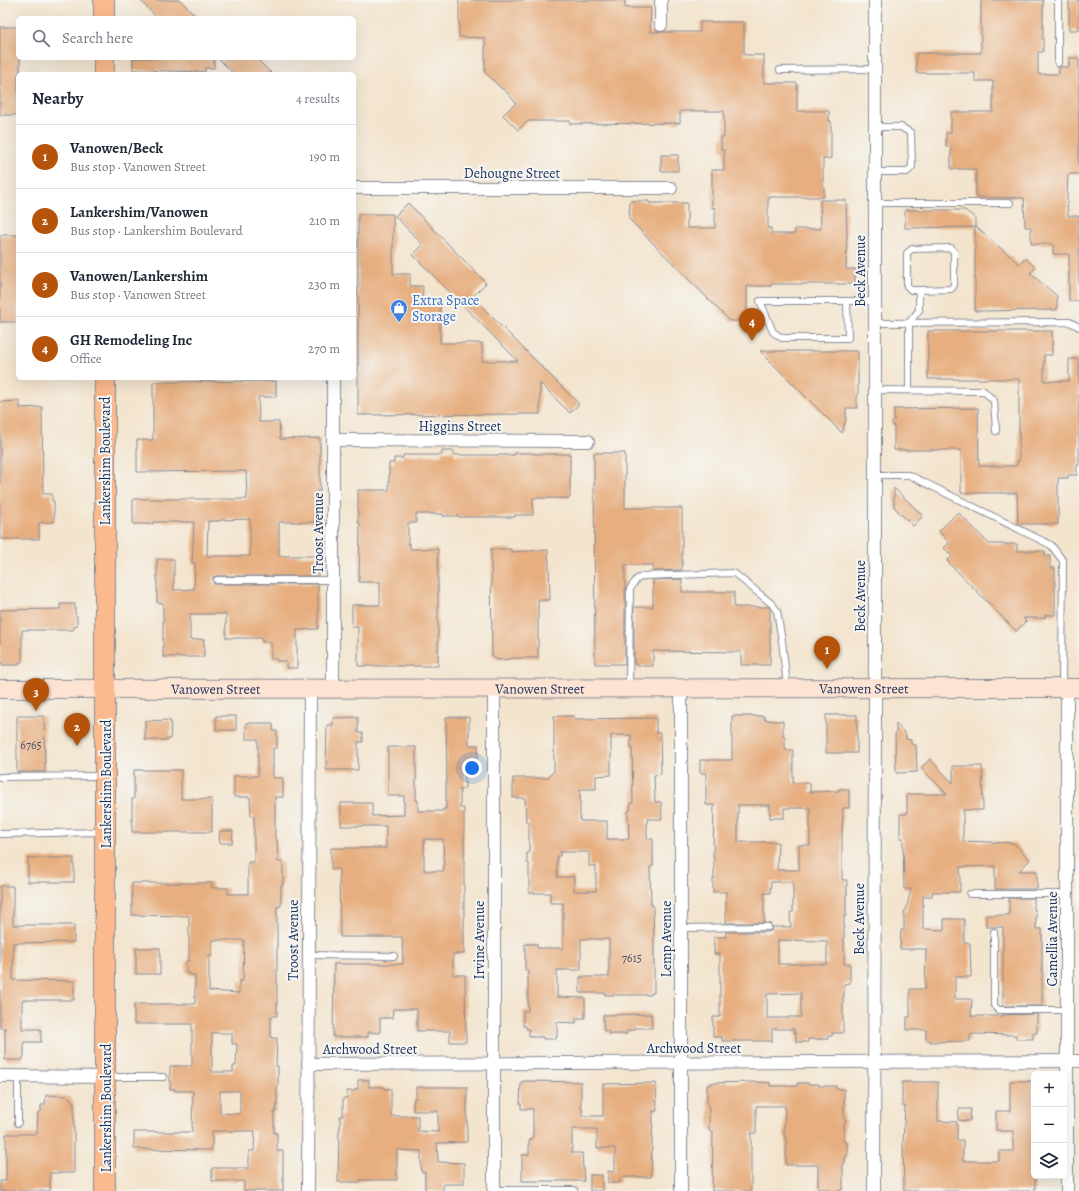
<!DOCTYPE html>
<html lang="en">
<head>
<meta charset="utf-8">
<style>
  :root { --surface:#fff; --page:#f2f2f3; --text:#1f2937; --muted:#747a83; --line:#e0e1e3; --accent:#b45309 }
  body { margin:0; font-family:Alegreya,serif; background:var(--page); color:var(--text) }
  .controls { position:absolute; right:12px; bottom:12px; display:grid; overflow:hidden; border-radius:6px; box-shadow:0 4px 16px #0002 }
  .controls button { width:36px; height:36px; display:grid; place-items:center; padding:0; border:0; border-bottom:1px solid var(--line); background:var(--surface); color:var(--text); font:20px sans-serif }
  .you { position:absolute; left:472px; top:768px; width:14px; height:14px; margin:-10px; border:3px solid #fff; border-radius:50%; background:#1a73e8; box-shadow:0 0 0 6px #1a73e833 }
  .badge { display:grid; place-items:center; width:26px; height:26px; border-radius:50%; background:var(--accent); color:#fff; font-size:13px; font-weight:700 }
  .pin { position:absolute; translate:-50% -33px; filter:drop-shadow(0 1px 2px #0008) }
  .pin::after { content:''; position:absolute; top:21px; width:14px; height:12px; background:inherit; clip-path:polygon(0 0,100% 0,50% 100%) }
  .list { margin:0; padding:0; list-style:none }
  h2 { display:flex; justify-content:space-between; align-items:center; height:52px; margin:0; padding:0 16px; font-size:17px }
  h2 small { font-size:13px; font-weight:400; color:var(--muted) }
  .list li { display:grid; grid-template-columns:26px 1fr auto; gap:12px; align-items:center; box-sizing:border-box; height:64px; padding:0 16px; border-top:1px solid var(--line) }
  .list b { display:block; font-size:15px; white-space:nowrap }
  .list p { margin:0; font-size:13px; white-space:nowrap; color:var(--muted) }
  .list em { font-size:13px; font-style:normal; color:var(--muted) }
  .icon { flex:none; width:22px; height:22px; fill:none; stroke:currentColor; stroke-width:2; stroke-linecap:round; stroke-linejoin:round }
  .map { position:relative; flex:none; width:1079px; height:1191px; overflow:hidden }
  .search { position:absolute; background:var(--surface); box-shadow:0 4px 16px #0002; left:16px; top:16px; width:340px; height:44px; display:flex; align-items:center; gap:10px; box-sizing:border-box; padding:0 14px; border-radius:6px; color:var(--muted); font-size:15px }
  .panel { position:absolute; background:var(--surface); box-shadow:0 4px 16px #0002; left:16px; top:72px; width:340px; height:308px; border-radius:6px }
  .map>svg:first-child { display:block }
</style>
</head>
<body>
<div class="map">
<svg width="1079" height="1191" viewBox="0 0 1079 1191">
  <rect width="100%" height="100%" fill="#f6f6f2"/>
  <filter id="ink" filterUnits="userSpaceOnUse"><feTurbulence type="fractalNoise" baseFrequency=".025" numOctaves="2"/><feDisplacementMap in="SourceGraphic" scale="8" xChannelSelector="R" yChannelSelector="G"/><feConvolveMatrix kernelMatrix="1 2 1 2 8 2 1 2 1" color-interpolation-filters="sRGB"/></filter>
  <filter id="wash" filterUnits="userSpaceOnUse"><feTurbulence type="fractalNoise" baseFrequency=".012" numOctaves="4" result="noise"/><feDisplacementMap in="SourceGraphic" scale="16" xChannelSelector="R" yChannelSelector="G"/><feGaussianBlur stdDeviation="0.9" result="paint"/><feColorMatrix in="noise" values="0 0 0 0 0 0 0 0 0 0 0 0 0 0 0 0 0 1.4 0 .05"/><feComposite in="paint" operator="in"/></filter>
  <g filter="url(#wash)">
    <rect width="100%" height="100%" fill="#f3e4ce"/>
    <g id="blocks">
      <!-- building -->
      <g fill="#e7af80" fill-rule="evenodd">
        <path d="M140,0h40l18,18h-41z"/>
        <path d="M459,0h166v8h26l-1,24h50v-10h44v33h20v28h33v28h32v10h2v37h-2v1h-6v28h1v10h-54v1h-2v30h3v6h24v-5h26l-1,-29h26l1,34 -1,35h9v15h-84v2h-24v33h-2v2h-15l-101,-102 1,-18h19v2h38v25h28v-20h-3v-38h12v-20h-3v-13h3v-26h-44v12l-110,1v-3h-42l-10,9 -15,-15 13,-12 -12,-14h-2l-17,-17v-34l-26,-1z"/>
        <path d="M981,0h62v52h-5v22h21v-7h10v-9h10v116h-11l-1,24 1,18h11v85h-10v-47h-16v-10h-22v-17h-6l-1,-29 -48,-1v-28h-25v-22h-5v-14h5v-21h42v-31h-18v-8h-59v-20h65z"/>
        <rect x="1069" y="0" width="10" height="30"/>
        <path d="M0,27h18v31h2v16h-2v41h-18z"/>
        <path d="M133,58h81v10h-9v4l-72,-2z"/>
        <path d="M218,58h38l16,16h-38z"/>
        <rect x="661" y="155" width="17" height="16"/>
        <path d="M408,203l78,80 -14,14 107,107 -9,9 -30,-30v31l-182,1v-201h35v60h17v12h13l-1,17h18v40h42v18h36l-105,-106 10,-10 -28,-29z"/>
        <path d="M905,210h60l10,8v9l-70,1z"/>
        <path d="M975,226l44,38 6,-6 11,10 -6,5 27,23v14l-82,1z"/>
        <rect x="0" y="235" width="18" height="87"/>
        <path d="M928,331h124v24h-8v26h25v-22h10v106h-2v10h-9v3h-10v46h-40l-1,-31h-56v-43h-67v-24l-3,-3 3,-2v-12l84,-1 1,58h38v-5h2v-82h-91z"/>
        <path d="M760,351h97l1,1v44h-1v12h-11v11l-4,14z"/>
        <path d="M276,381v16h-18l1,25h20l1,17 40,-1v53h-3v31h-38v34h39v20h-101l-4,1v3l1,4h104v45l-21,1v38h-11v-7h-9v-2h-6v-17h-9v-4h-36v-24h-36v26l14,-1v18h-41v-54h-6v-44h17v31l20,-1 1,-26h-3l2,-41h-41v2h-20v-25h114l-1,-28 -109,1v-32h16v-58zM250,519v37h-43l1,-35h12v-1z"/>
        <path d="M20,401v7l22,-1 1,87h9v7h2v21l-15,1v16h-39v-137z"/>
        <path d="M442,451h12v4h61v-2h18v1h37v44h-37v17h-18v2h-56v-1h-16v-2h-27v9h-8v21h2v5h28v117h-80v-39h-6v-22h28v-23h-21l1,-59h-2v-33h31v-27h5v-5h9v-3h39z"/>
        <path d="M594,453h31v55h57v62l-29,1v-6h-28v99h-30z"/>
        <path d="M894,488l29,28 -10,10 -19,-19z"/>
        <path d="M958,512l31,32h28v7h28v5h5v12h5v47h-10v3h-22l3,3 -10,10 -69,-70 5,-5 -8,-8 5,-5 -10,-12z"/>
        <path d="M491,549h20v3l37,-2 1,15 1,35h-12v58h-27v1l-14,1 -5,-5z"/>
        <path d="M682,579v13h52v15h35l1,2v56h-29v-13l-88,-1v15h-17v-2h-2v-57h19v-27z"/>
        <path d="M60,604h15v10l2,2v10h-2l-2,4h-51v32h-3v3h-17v-3h-2v-52l60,-1z"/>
        <rect x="826" y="715" width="31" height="38"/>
        <path d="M18,716h26l1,56h-28v-55z"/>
        <rect x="216" y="716" width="20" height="14"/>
        <path d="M554,716h20v3l82,-1v15h4l1,41 -7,1 1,27h6l1,17h-15v20h6v27l-3,1 1,38h2l1,39v49h-3v2h-46v-2h-25v-16h29v-38h-28v31h-24v27l28,1v20h-9v5l-19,-1v15h-1v2h-13v-2h-11v-1h-3v-7h-3v-3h-3v-15h5v-41h-3v-26h12v4h26v-45h-13v-10h-21v-30h-2v-10h2v-31h-3l-1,-24h-12v-20h34l7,-7zM611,735h20v11h1l1,57h-2l-1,7 -2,1 1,28h-22v-18h-27v-32h16v-13l15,-1zM560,852h29v14h7v25h-22v-14h-17v-21h3z"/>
        <path d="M732,716h32v3l9,2h10v16h2v13h8v33h17v9l29,-1v-2h10v19h-6l-1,27v45h5v15h-1v21h-2v48h6v19l-6,1v13h-1v36h-11v3h-4v3h-20v3h-12v-9h-2v-4h-22v12h-50v-4h-9v-20h7v-63h-6v-17h12v-5h42l4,-2v-3h19l-1,-13 1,-2h2v-30h-22l-1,11h-6v30h-38v-31h-13v-13h1v-21h-1l1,-53h-8v-32h-6v-13h32zM738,805h32v13h14v-10h26v37h-11v25h-22l1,-28h-40zM778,940l49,1v23h-49zM801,993v24h-13v1h-21v-24z"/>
        <path d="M358,717v16h5v9h-5v28h-32l1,-45h6v-7z"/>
        <path d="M446,717h23v28h9v13h-10v10h-3v19l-1,2h-4v19h4v146h-11v21h12l1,67h-16v-11h-33v-22h-24l-1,9h-12v15l-12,-1v5h-35l1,-73h69l-1,-27h-62l-1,-68h-8v-21h55v-22h-45v-23h31v13l32,-1v-19h-16v-49h28v53h2v11h25v-2h3v-27h1zM424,839h19l1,32h-20z"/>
        <path d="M170,720v2h1l-1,17h-2v1h-23v-19z"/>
        <path d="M246,723h27v8h4v17h-4v29l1,1h8l1,5v14h-8v42h2l1,23h5v23h-2v21l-4,1v109h-6v22h6l-1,28h2v20h-1v21h-1v5h-2v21h3v18h6v40h-39v-10h-32v-13h37v-17h5l1,-20h-43v19l-78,-1v-17h58l1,-41h-18v-2h-5v-23h22v-42h-58v-20h61v-29h-6v-2h-3v-12h3v-45l-57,-1v-32h80v5h16v6h20v-32h6v-46h-3l-1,-19h-16v-21h24v-37h-12zM212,940h32l-1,41h-4v12l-30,-2v-35h3zM212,1033h20v11h5l-1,22h-3v6h-21zM220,1091h20v23l-20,-1z"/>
        <path d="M896,723l10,12v4l5,1v4l5,1 1,27 -21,1 -1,-39h1z"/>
        <path d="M930,759l23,24v-17h29l1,44h-20v31l51,2 16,17 -11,11h18v18h-42v-23l-35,1v25h-28v4h-9v33l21,1v-11h20v24h6l1,34h-16v22h17l-1,17h31v-1l35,-1v19h-4v6h-17v-4l-46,-1v7l-40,1v-2h-4v-10h-19v-13h3v-28h15l1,-40h-26l1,-19h3v-19h2l5,-22h-7l-1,-51h-3v-24h7v-20h40l-26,-26z"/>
        <path d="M134,770h47v29h31v33h-80v-33h2z"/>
        <path d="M220,831h13l-1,12h-13z"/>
        <rect x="28" y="858" width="46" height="24"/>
        <path d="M1,886h12v39h61v17l-61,1v37l61,1v19h-52v29h19v13h-17v14l-2,4h-17v-32h-5v-141z"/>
        <path d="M1009,898h25v10l2,6v15h6v77h-39v-79h-17v-12h23z"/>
        <rect x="136" y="948" width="24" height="26"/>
        <path d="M651,1014l1,14h-18v2l-7,1v3h-18l-1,-3h-4l-1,-16z"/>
        <path d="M358,1080h11v7h15v2h7v27h27v15l20,1v-21h-25l1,-13h2v-11h51v55l-30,1 1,19 26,1v21h-21v7h-18v-19h-4v-21l-24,-1v30h-37v2h-22l1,-52h1v-14h3v-18h4v-7h8v-2h3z"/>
        <path d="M525,1081l56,1v25h1v9h21v-32l53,-1 1,28h-4l-2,66h-31v6h-12v-12l7,1v-24h-18v-19h-25v24h10l2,28h-62v-26h7v-14l4,-4v-28h-12v-5h-1l1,-22z"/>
        <path d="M1010,1081h24v95h1v15h-131l-1,-48 2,-37h-3v-24h36v39l19,1v18h6v21h36v-10h14v-20h-13v-1h-4v-19h14z"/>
        <path d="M755,1082l15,1v3h27v-3h12v1h10v2h17v3h8v31l2,1 -2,3v18h3v15h-2v6h-2v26h-2v2h-12v-2h-11v-24h-32v-28h-2l1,-31h-29v27h-5v58h-39l1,-60h-4v-25h-2v-21h3v-2z"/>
        <path d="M46,1095l21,1 3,2 4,5v70h-24v18h-50v-10h6v-47h31l1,-22h3v-7h4z"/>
        <path d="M959,1109h12l-1,12 -12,-1z"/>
        <rect x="590" y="1175" width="12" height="16"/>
      </g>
    </g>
  </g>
  <g filter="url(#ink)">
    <use href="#blocks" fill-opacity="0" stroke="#878a96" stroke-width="1"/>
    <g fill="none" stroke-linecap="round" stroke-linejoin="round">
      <defs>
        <g id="lane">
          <path d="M1058,63v-63"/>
          <path d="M780,70l95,-1"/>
          <path d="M875,172h32l5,-5 -1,-34 -10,-6h-26"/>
          <path d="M875,203h135"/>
          <path d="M847,301l1,37h-66l-9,-6 -13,-31h115"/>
          <path d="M875,323l195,-1 9,5"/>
          <path d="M875,390l109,1 10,10 2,30"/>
          <path d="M909,390v-67l10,-13v-20l32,-1 3,-4v-33l-3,-4 -39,1 -5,4v33l4,4h8"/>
          <path d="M875,475h34l142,70 12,16 -1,125"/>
          <path d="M217,580h116"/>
          <path d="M629,686l1,-97 7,-10 7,-3 90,-3 38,31 5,7 5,30 5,45"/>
          <path d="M0,777l102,-1"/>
          <path d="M0,834l102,-2"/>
          <path d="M970,894h97"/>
          <path d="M681,928l87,-1"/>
          <path d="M994,932v73l4,5h68"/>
          <path d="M308,955l86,1"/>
          <path d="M18,1077v46"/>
          <path d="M107,1077h56"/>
          <path d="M494,1190h80v1"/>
        </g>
        <g id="street">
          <path d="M661,25v-25"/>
          <path d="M354,188h317"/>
          <path d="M333,440l255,1"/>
          <path d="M333,688v-310"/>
          <path d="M494,688v503"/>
          <path d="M681,688v503"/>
          <path d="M1067,688c0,167 0,335 0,503"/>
          <path d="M308,1064l771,-3"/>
          <path d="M0,1076l106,1"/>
          <path d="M308,1191l2,-503"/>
          <path d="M874,1191l1,-476v-715"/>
        </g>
        <g id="secondary">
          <path id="s1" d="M0,689l1079,-1"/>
        </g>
        <g id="primary">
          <path d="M104,0v18"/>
          <path d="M104,74v-16"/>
          <path d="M105,378v813"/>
        </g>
      </defs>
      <!-- lane casing -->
      <use href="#lane" stroke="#878a96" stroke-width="8"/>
      <!-- street casing -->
      <use href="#street" stroke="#878a96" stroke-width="14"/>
      <!-- secondary casing -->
      <use href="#secondary" stroke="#878a96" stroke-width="20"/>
      <!-- primary casing -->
      <use href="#primary" stroke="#878a96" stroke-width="22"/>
      <!-- lane -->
      <use href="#lane" stroke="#fff" stroke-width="6"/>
      <!-- street -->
      <use href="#street" stroke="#fff" stroke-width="12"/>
      <!-- secondary -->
      <use href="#secondary" stroke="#fde3d1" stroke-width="18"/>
      <!-- primary -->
      <use href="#primary" stroke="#fbba8d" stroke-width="20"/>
    </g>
  </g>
  <!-- icons -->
  <defs>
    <symbol id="shop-pin" viewBox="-11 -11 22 30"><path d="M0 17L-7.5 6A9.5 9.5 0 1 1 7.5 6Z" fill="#3f7fe0" stroke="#f6f6f2"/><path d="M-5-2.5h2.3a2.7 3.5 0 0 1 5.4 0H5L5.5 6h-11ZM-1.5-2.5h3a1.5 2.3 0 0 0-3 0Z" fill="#fff"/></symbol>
  </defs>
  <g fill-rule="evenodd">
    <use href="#shop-pin" x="389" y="298" width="20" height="27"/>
  </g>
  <g text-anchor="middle" stroke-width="4" stroke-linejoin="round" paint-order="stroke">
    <!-- number labels -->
    <g font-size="12" fill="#4e4f66">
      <text x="31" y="749">6765</text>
      <text x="632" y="962">7615</text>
    </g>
    <!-- street labels -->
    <g font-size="14" fill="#1b2f5e" stroke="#f6f6f2">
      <text x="512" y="178">Dehougne Street</text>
      <text transform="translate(860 271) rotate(-90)" y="5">Beck Avenue</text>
      <text x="460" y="431">Higgins Street</text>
      <text transform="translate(105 461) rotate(-90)" y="5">Lankershim Boulevard</text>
      <text transform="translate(318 533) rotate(-90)" y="5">Troost Avenue</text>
      <text transform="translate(860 596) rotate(-90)" y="5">Beck Avenue</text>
      <text dy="5" stroke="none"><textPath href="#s1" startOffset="216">Vanowen Street</textPath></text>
      <text dy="5" stroke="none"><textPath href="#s1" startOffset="540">Vanowen Street</textPath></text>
      <text dy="5" stroke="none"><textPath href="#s1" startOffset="864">Vanowen Street</textPath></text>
      <text transform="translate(106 784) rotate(-90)" y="5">Lankershim Boulevard</text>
      <text transform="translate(859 919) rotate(-90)" y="5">Beck Avenue</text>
      <text transform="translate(666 939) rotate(-90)" y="5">Lemp Avenue</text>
      <text transform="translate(1052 939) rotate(-90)" y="5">Camellia Avenue</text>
      <text transform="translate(293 940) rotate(-90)" y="5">Troost Avenue</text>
      <text transform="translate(479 940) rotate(-90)" y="5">Irvine Avenue</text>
      <text x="694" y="1053">Archwood Street</text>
      <text x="370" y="1054">Archwood Street</text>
      <text transform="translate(106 1108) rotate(-90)" y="5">Lankershim Boulevard</text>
    </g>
    <!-- shop labels -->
    <g font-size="14" fill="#366cbe" stroke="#f6f6f2" text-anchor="start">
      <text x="412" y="305">Extra Space<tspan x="412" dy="16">Storage</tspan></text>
    </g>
  </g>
</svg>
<div class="controls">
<button>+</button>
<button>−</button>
<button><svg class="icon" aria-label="layers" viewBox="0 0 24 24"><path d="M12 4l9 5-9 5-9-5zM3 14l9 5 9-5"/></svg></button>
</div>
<div class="you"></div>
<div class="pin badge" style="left:827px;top:669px">1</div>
<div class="pin badge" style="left:77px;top:746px">2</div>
<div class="pin badge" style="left:36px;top:711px">3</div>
<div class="pin badge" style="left:752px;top:341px">4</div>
<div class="search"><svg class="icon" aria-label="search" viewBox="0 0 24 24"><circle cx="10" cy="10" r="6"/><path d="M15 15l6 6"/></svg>Search here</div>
<section class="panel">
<h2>Nearby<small>4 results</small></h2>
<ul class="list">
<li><span class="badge">1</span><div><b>Vanowen/Beck</b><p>Bus stop · Vanowen Street</p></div><em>190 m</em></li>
<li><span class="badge">2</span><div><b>Lankershim/Vanowen</b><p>Bus stop · Lankershim Boulevard</p></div><em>210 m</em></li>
<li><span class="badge">3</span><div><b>Vanowen/Lankershim</b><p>Bus stop · Vanowen Street</p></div><em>230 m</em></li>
<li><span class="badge">4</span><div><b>GH Remodeling Inc</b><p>Office</p></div><em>270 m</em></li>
</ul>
</section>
</div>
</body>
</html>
